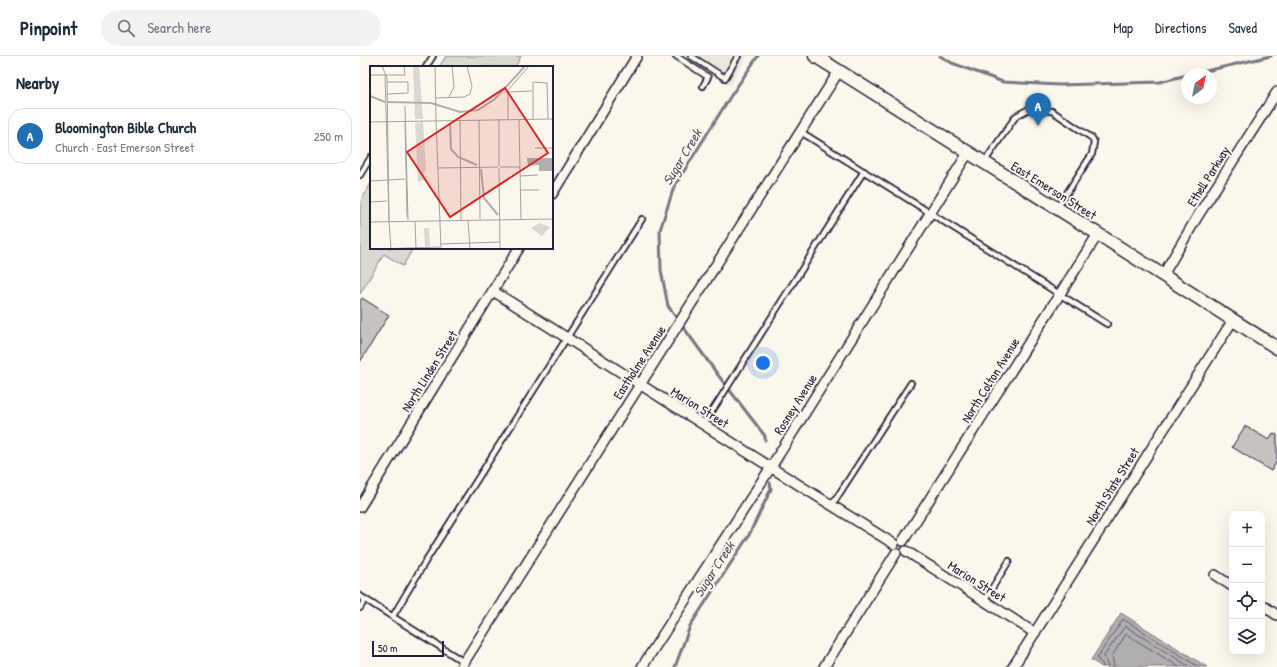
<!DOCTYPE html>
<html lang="en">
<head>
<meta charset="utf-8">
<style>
  :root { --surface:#fff; --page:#f2f2f3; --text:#1f2937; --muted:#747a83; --line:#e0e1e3; --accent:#1f6fb2 }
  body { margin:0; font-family:"Patrick Hand",sans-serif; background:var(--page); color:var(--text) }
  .controls { position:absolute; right:12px; bottom:12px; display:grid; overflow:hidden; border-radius:8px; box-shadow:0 4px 16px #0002 }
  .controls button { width:36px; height:36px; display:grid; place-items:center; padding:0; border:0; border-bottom:1px solid var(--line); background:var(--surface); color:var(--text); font:20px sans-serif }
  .compass { position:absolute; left:821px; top:12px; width:36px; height:36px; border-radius:50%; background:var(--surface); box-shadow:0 4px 16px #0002; rotate:33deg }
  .scale { position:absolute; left:12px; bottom:10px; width:72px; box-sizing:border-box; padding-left:4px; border:2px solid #22223b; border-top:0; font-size:11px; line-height:14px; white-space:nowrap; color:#22223b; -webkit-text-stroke:3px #fbf7ec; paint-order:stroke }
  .you { position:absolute; left:403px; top:307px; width:14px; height:14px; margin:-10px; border:3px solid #fff; border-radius:50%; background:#1a73e8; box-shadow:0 0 0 6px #1a73e833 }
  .badge { display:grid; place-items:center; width:26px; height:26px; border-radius:50%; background:var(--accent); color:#fff; font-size:13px; font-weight:700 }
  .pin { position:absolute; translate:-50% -33px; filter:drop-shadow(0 1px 2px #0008) }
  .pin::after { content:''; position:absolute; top:21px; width:14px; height:12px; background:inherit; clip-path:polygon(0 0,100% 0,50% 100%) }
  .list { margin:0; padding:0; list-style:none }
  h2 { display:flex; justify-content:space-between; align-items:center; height:52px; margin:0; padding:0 16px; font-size:17px }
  h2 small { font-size:13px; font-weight:400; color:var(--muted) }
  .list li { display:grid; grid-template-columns:26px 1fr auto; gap:12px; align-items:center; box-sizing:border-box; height:56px; margin:0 8px 8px; padding:0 8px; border:1px solid var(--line); border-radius:16px }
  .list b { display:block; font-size:15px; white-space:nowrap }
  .list p { margin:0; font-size:13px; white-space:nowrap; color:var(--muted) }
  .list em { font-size:13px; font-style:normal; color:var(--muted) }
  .icon { flex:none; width:22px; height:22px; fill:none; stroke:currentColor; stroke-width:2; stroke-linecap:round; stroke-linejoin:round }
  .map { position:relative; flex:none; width:917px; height:611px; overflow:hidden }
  header { display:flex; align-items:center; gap:24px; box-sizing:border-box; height:56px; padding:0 20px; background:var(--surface); border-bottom:1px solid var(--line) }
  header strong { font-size:19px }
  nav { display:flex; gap:22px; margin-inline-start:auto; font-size:14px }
  .search { width:280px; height:36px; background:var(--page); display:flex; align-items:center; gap:10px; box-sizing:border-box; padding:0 14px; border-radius:22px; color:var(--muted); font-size:15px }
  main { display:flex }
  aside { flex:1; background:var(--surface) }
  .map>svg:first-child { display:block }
</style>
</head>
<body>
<header>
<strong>Pinpoint</strong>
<div class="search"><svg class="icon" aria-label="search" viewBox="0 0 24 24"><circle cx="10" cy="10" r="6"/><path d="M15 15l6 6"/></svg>Search here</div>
<nav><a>Map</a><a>Directions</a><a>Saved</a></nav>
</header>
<main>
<aside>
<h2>Nearby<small></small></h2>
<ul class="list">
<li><span class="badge">A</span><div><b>Bloomington Bible Church</b><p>Church · East Emerson Street</p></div><em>250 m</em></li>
</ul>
</aside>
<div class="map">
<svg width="917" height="611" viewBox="0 0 917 611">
  <rect width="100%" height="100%" fill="#fbf7ec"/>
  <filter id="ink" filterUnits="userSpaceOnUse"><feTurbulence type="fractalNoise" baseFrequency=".025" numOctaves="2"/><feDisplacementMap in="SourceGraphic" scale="8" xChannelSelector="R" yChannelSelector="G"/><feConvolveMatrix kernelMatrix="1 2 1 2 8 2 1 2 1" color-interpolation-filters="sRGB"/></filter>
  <g filter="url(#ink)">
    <!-- built -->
    <path fill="#ebe7df" d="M323,0h64l-17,30z"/>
    <!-- green -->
    <g fill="#dbd8d3" stroke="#7e7d87">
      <path d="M86,0h75l-6,11h-76z"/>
      <path d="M11,127v65h42l-10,18 -19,-12 -24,40v-91z"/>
    </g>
    <!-- water -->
    <path fill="#b1aeb0" stroke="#787681" d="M761,557l86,54h-105l-11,-7z"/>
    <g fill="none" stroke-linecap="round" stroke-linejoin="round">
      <!-- shore -->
      <g stroke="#5b5a6a" stroke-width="1">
        <path d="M743,611l-1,-4 -4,-3 -1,-2 26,-39 76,48"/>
        <path d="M748,611l-4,-11 21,-30 65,41"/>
        <path d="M754,611l-2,-11 14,-22 53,33"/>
      </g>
      <!-- stream -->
      <g stroke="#787681" stroke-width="3">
        <path d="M398,0l-28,41 -56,90 -14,43 1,40 7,36 50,69 47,61v4"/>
        <path d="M580,0l12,7 51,19 56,3 101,-3 27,-7"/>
        <path d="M833,18l78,-18"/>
        <path d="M315,611l15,-41 59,-91 22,-46 -1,-6"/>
      </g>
    </g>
    <!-- building -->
    <g fill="#c6c2c0" stroke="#22223b">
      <path d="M2,242l27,17 -29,47v-61z"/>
      <path d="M885,370l24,14 4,-7 4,2v26l-6,10 -39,-24z"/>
    </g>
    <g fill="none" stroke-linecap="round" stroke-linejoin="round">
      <defs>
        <g id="lane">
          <path d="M316,0l32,21 -5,9"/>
          <path d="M331,0l34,22 13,-22"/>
          <path d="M66,11l7,-11"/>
          <path d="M441,76l306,192"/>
          <path d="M625,105l31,-45 13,-7 23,2 40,27 2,4 -2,12 -34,53"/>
          <path d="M0,119l11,-18"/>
          <path d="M344,368l160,-253"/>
          <path d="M472,449l79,-122"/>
          <path d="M0,540l104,66"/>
          <path d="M624,545l25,-40"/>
          <path d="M0,552l5,-8"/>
          <path d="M33,560l32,-54 217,-343"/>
        </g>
        <g id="street">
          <path d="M192,138l85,-138"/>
          <path d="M803,219l36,-61 78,-122"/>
          <path d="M133,235l290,184 111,69"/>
          <path d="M0,451l159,-259"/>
          <path d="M543,485l195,-307"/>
          <path d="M546,495l129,82"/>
          <path d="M855,519l17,11"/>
          <path d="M902,549l15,10"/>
          <path d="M101,611l378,-596"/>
          <path d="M282,611l129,-200 197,-314"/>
          <path d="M464,611l72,-114"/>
          <path d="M653,611l220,-347"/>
        </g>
        <path id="secondary" d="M455,0l283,178 179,114"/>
      </defs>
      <!-- lane casing -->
      <use href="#lane" stroke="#22223b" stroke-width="8"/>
      <!-- street casing -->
      <use href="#street" stroke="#22223b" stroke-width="12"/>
      <!-- secondary casing -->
      <use href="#secondary" stroke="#22223b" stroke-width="15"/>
      <!-- lane -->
      <use href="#lane" stroke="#fbf7ec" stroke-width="4.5"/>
      <!-- street -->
      <use href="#street" stroke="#fbf7ec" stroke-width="9"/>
      <!-- secondary -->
      <use href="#secondary" stroke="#fbf7ec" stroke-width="12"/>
    </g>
  </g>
  <g text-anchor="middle" stroke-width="4" stroke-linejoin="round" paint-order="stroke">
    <!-- street labels -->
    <g font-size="13" fill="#22223b" stroke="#fbf7ec">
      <text transform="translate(848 120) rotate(-58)" y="5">Ethell Parkway</text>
      <text transform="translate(694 134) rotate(32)" y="5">East Emerson Street</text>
      <text transform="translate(279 306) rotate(-57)" y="5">Eastholme Avenue</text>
      <text transform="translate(69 315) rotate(-58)" y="5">North Linden Street</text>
      <text transform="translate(630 324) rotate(-58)" y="5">North Colton Avenue</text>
      <text transform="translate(435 348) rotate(-58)" y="5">Rosney Avenue</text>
      <text transform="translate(340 351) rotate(32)" y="5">Marion Street</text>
      <text transform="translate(752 430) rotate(-58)" y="5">North State Street</text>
      <text transform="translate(617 525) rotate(32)" y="5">Marion Street</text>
    </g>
    <!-- water labels -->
    <g font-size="14" font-style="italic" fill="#545364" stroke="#fbf7ec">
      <text transform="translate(322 101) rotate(-59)" y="5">Sugar Creek</text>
      <text transform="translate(354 513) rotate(-57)" y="5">Sugar Creek</text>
    </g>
  </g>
  <!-- overview -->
  <g transform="translate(10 10)">
    <rect width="183" height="183" fill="#fbf7ec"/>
    <path d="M43,0h6l4,53h-8zM53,56l3,49 -2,1v8l-6,2 -3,-59zM170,157l10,4 -8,9 -11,-8zM54,162h5l1,18 -5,1z" fill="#dbd8d3"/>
    <path d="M157,92h26v13h-14v-6l-11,1z" fill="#b1aeb0"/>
    <path fill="none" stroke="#b1aeb0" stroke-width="2" d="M0,30l15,6M18,36l43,1 29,9 18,-2 17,-11 30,-33M80,57l1,26 7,8 19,8M111,103l3,29 14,17"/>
    <path fill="none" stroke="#a4a2a5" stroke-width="1" d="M12,0l5,12 2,143M65,0l1,54M0,9h35l-1,-9M15,9l4,145M138,26l24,-1M17,28l21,-1v-11h-21M79,31l5,-10 -2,-21M66,32l28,-1 6,-3 2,-8 -5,-20M35,40l3,114M129,53v47M138,53v-29l21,-24M163,53v-37l14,1 1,36M66,54l5,129M90,54l1,100M109,54l1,99M149,54l2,99M35,55l2,96M0,56l183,-3M165,82h18M130,101h20M68,102l60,-1M129,102l1,81M150,110l18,-1M0,115l35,-2M150,124h19M0,136l17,-1M98,154l2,29M19,155l2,28M45,155l1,27M0,156l183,-3M70,178l60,-2M4,183l66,-2"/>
    <path fill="#d62828" fill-opacity="0.15" stroke="#d62828" stroke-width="2" d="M135,22l43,65 -98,64 -43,-65z"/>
    <rect width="183" height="183" fill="none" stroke="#22223b" stroke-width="2"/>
  </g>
</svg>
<div class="controls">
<button>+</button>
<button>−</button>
<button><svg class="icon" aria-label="locate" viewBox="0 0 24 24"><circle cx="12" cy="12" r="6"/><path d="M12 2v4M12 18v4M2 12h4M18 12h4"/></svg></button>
<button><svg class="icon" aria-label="layers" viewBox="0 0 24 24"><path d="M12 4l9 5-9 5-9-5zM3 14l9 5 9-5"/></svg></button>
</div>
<svg class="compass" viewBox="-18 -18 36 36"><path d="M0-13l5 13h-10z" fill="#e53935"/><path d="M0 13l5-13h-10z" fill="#747a83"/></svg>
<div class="scale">50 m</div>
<div class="you"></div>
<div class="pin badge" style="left:678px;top:70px">A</div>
</div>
</main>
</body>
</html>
